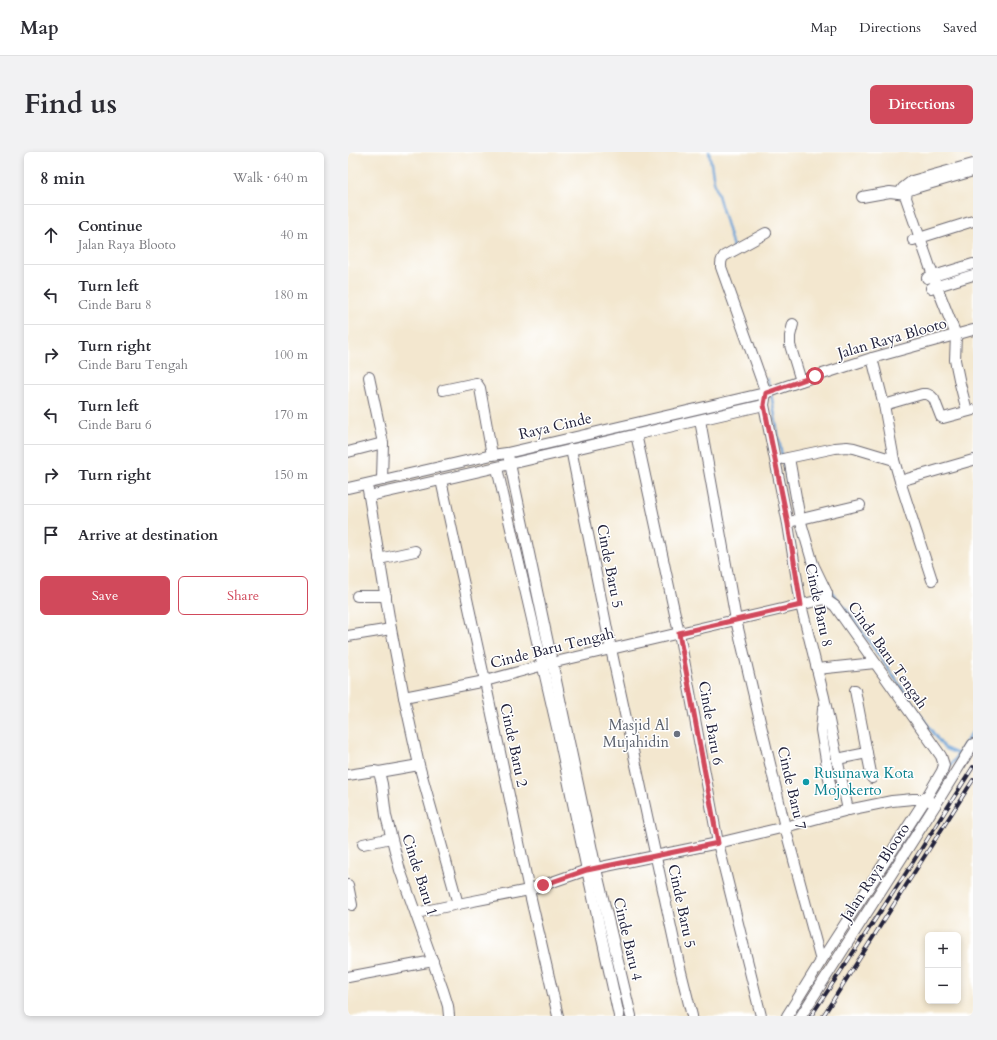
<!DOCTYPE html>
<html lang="en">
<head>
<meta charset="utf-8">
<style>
  :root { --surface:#fff; --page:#f2f2f3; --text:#2b2b33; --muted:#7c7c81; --line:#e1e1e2; --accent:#d1495b }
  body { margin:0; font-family:Cardo,serif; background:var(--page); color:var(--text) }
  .controls { position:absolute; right:12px; bottom:12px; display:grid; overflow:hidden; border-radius:6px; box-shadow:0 2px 6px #0003 }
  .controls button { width:36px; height:36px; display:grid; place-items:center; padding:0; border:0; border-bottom:1px solid var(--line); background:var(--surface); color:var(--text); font:20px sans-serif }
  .stop { position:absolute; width:12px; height:12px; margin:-9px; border:3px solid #d1495b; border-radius:50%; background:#fff }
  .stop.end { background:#d1495b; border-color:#fff; box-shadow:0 1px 4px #0008 }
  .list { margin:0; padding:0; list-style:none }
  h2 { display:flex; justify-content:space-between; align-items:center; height:52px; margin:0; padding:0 16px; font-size:17px }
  h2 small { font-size:13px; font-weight:400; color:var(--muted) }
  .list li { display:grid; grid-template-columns:26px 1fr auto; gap:12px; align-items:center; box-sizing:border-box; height:60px; padding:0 16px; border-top:1px solid var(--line) }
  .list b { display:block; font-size:15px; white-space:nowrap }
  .list p { margin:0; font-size:13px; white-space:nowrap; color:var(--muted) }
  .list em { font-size:13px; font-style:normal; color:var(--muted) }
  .actions { display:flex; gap:8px; padding:12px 16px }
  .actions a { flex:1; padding:9px 0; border:1px solid var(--accent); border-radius:6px; text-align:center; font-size:14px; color:var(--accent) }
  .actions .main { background:var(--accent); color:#fff }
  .icon { flex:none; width:22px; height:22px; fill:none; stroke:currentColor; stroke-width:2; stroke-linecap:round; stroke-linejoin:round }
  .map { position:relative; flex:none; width:625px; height:864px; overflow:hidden; border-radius:6px }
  header { display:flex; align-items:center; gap:24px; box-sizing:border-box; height:56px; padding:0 20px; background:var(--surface); border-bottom:1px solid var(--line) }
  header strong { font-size:19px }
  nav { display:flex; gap:22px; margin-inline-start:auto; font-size:14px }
  .intro { display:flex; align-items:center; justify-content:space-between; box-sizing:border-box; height:96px; padding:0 24px }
  h1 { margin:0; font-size:28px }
  .button { padding:10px 18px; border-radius:6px; background:var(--accent); color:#fff; font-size:14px; font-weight:700 }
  main { display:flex; gap:24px; padding:0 24px }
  aside { flex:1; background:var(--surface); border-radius:6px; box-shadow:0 2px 6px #0003 }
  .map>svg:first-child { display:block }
</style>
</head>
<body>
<header>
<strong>Map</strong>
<nav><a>Map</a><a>Directions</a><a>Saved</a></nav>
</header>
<div class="intro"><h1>Find us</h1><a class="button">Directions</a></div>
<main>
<aside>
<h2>8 min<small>Walk · 640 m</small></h2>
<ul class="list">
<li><svg class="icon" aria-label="ahead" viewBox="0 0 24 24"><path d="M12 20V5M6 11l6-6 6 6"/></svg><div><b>Continue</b><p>Jalan Raya Blooto</p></div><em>40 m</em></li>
<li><svg class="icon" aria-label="left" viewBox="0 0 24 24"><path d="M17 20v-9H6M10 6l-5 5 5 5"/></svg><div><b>Turn left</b><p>Cinde Baru 8</p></div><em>180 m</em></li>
<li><svg class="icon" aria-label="right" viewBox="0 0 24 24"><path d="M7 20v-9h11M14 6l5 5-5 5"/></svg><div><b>Turn right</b><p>Cinde Baru Tengah</p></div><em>100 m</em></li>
<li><svg class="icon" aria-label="left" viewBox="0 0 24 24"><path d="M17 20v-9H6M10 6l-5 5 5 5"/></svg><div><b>Turn left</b><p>Cinde Baru 6</p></div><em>170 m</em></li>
<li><svg class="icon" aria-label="right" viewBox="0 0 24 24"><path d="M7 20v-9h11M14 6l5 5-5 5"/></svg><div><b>Turn right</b></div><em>150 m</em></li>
<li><svg class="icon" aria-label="arrive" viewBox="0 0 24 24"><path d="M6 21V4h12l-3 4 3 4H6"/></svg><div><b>Arrive at destination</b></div></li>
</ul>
<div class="actions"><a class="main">Save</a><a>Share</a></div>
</aside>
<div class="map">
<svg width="625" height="864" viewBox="0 0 625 864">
  <rect width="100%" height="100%" fill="#fff"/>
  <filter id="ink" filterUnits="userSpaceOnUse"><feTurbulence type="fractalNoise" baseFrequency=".025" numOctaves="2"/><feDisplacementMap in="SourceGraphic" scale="8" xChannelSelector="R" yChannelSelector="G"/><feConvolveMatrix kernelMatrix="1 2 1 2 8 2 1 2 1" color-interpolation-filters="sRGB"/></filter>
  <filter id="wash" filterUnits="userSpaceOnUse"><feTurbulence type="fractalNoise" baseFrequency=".012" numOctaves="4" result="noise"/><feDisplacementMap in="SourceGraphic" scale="16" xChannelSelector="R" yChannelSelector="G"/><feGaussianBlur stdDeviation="0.9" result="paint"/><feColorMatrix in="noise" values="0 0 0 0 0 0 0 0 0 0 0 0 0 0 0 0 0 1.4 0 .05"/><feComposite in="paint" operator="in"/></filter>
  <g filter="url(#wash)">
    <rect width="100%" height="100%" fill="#f3e7cf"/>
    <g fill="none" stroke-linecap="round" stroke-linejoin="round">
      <!-- stream -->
      <g stroke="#669fd5" stroke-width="2.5">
        <path d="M361,0l5,29 19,66 -1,1"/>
        <path d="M419,227l3,10"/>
        <path d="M423,241l11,64"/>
        <path d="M435,310l11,50"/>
        <path d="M482,438l17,20 97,138 14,6"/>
        <path d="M598,621l27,-42"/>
      </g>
    </g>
  </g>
  <g filter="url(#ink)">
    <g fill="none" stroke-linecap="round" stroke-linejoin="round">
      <defs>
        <g id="minor">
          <path d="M553,39l2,-3 9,-7 61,-17"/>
          <path d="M514,45l28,-5 16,2"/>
          <path d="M565,88l60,-19"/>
          <path d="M579,126l46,-14"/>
          <path d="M583,136l42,-13"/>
          <path d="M445,172l-3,12v9l11,36"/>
          <path d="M524,206l12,47 10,55 6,21 32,99"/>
          <path d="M21,225l14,66 -1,37"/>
          <path d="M95,238l33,-7 2,2 2,3 12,67"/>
          <path d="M416,253l24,119 13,81 23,92 24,113"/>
          <path d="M536,253l38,-11h5l4,2 3,3 7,18 2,1 30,-8"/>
          <path d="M619,259l-7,-27 -5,-24 1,-25 -19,-48 -31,-89 1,-7 8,-3 58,-17"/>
          <path d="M352,268l36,200 49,207 36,134"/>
          <path d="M288,282l43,199 39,210 43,173"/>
          <path d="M223,297l40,200 68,315 13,52"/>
          <path d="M0,300l35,-9"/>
          <path d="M441,306l11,61 13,45 14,29v3l-2,3"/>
          <path d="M161,307l87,410 35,147"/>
          <path d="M435,307l52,-11 12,-1 7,1 40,12"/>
          <path d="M149,316l61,264 29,138 32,146"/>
          <path d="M93,328l44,201 44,209 29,126"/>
          <path d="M552,329l73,-21"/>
          <path d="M0,336l144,-33 15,-2 262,-61 32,-11 71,-23 101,-28"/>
          <path d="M20,338l23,139 13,68 15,68 39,139"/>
          <path d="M21,344c132,-29 263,-61 395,-91l2,-12 -45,-126c0,-5 0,-7 3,-11l42,-23"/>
          <path d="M445,369l67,-16"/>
          <path d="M31,407l36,-8"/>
          <path d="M9,444h29"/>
          <path d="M0,484l43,-7"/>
          <path d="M469,517l58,-6"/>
          <path d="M507,538l12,63"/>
          <path d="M56,545l81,-16 66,-18 274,-64 10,7 106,150 3,9 -2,6 -17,29 -104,161 -34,55"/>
          <path d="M475,557l-2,21 9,54"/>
          <path d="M489,607l30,-6 5,25"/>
          <path d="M31,620l40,-7"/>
          <path d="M0,623l26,-4 5,1 3,12 4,32 14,54 43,120 5,16 1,10"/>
          <path d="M15,692l28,-6"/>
          <path d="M0,733l4,20"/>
          <path d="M68,761l42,-9 71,-14 58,-20 131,-27 67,-16 63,-17 44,-9 21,-2h12l11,5"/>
          <path d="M0,825l85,-16"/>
          <path d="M453,864l135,-212 37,-60"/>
        </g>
      </defs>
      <!-- minor casing -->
      <use href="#minor" stroke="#6b676f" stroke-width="12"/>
      <!-- minor -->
      <use href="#minor" stroke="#fff" stroke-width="10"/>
      <defs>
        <g id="rail">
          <path d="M463,864l95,-143 67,-106"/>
          <path d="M475,864l150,-236"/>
        </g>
      </defs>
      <!-- rail casing -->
      <use href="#rail" stroke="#22223b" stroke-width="4"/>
      <!-- rail -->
      <use href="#rail" stroke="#fff" stroke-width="2.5" stroke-dasharray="8" stroke-linecap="butt"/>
    </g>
  </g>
  <g fill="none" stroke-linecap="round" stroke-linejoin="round" filter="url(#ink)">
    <!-- route -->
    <path stroke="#d1495b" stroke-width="5" d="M195,733l44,-15 131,-27 -39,-210 122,-28 -13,-81 -24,-119 2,-12 49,-17"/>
  </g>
  <!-- markers -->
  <circle fill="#6b7280" stroke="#fff" stroke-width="1.5" cx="329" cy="582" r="4"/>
  <circle fill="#0f9aa8" stroke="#fff" stroke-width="1.5" cx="458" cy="630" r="4"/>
  <g text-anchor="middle" stroke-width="3" stroke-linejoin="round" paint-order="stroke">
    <!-- street labels -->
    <g font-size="15" fill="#22223b" stroke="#fff">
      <text transform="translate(544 186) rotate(-16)" y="5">Jalan Raya Blooto</text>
      <text transform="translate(207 274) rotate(-13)" y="5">Raya Cinde</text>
      <text transform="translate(262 414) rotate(79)" y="5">Cinde Baru 5</text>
      <text transform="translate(471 453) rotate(78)" y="5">Cinde Baru 8</text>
      <text transform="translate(204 496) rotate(-14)" y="5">Cinde Baru Tengah</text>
      <text transform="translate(540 503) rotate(55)" y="5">Cinde Baru Tengah</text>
      <text transform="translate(363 571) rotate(80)" y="5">Cinde Baru 6</text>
      <text transform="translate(166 593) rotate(78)" y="5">Cinde Baru 2</text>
      <text transform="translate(444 636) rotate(77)" y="5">Cinde Baru 7</text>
      <text transform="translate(527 720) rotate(-57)" y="5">Jalan Raya Blooto</text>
      <text transform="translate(72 723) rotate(72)" y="5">Cinde Baru 1</text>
      <text transform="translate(334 754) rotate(78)" y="5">Cinde Baru 5</text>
      <text transform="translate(280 787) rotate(77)" y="5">Cinde Baru 4</text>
    </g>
    <!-- worship labels -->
    <g font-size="15" fill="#5b616d" stroke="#fff" text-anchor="end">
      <text x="321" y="578">Masjid Al<tspan x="321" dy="17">Mujahidin</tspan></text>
    </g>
    <!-- culture labels -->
    <g font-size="15" fill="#0d838f" stroke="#fff" text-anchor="start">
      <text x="466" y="626">Rusunawa Kota<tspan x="466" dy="17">Mojokerto</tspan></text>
    </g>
  </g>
</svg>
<div class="controls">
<button>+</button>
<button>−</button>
</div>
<div class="stop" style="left:467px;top:224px"></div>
<div class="stop end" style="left:195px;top:733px"></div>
</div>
</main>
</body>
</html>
